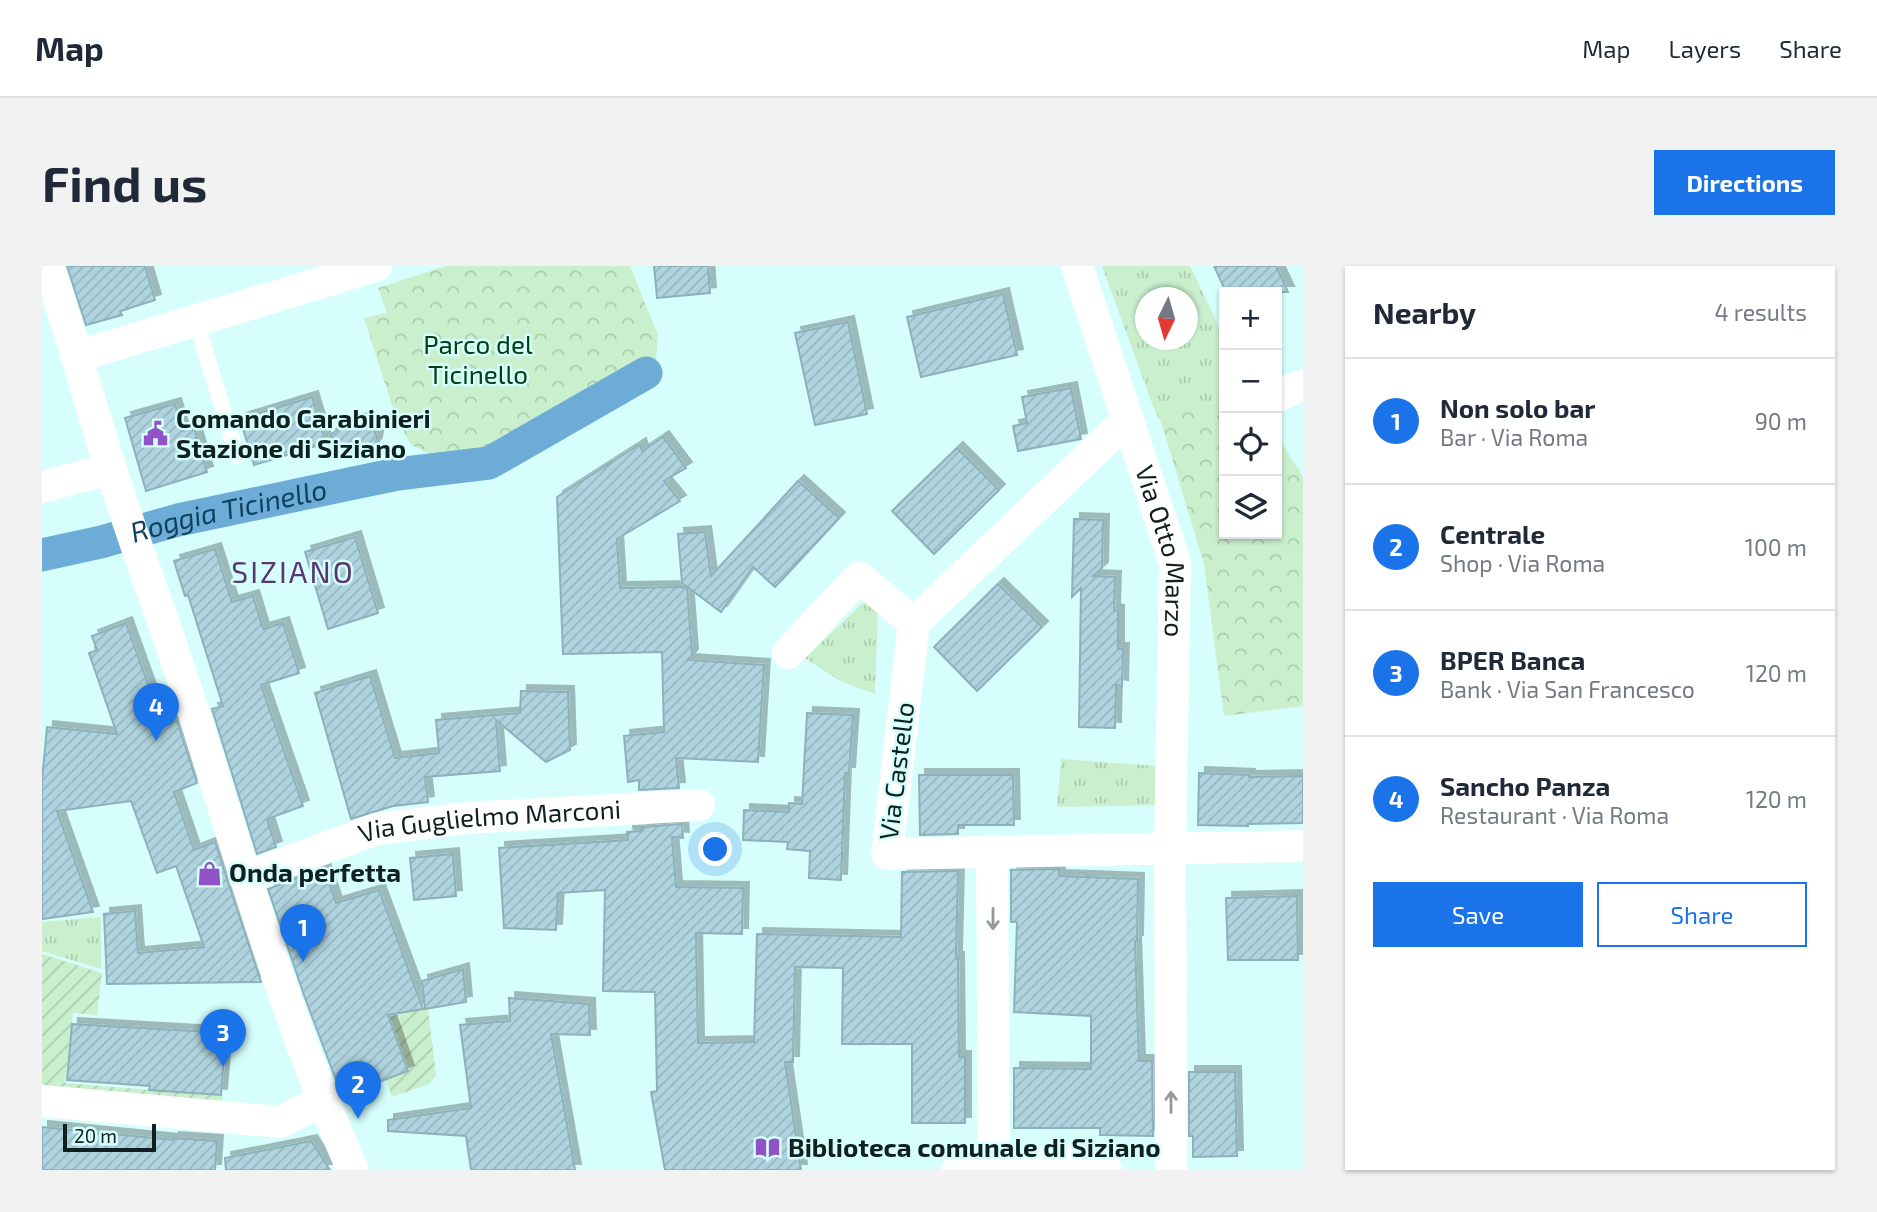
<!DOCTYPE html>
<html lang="en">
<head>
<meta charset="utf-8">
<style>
  :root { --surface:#fff; --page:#f2f2f3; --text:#1f2937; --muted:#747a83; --line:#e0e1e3; --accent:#1a73e8 }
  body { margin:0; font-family:"Exo 2",sans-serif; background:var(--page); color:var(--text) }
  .controls { position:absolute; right:21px; top:21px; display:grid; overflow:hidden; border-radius:0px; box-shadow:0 2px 5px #0004 }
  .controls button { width:63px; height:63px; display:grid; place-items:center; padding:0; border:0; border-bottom:2px solid var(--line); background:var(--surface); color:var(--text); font:35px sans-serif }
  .compass { position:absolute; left:1093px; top:21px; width:63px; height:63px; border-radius:50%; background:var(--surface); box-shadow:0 2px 5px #0004; rotate:185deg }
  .scale { position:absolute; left:21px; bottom:18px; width:93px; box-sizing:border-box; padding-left:7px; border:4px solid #101f1f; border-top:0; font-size:19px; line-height:24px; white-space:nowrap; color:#101f1f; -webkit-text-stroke:5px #d5fefc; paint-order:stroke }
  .you { position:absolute; left:674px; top:584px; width:24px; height:24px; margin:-18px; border:5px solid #fff; border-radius:50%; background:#1a73e8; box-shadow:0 0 0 10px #1a73e833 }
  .badge { display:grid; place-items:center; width:46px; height:46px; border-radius:50%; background:var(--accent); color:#fff; font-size:23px; font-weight:700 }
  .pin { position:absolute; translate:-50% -58px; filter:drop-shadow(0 2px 4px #0008) }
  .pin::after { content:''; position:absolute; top:37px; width:24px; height:21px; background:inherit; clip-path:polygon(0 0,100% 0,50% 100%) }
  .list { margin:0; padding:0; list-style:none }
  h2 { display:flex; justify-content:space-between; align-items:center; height:91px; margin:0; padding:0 28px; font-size:30px }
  h2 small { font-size:23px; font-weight:400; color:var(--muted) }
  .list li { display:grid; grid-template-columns:46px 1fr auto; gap:21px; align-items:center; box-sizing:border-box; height:126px; padding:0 28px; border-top:2px solid var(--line) }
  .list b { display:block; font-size:26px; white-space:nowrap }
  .list p { margin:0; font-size:23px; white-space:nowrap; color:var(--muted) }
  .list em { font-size:23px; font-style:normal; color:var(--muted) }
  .actions { display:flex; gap:14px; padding:21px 28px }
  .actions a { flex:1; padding:16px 0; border:2px solid var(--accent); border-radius:0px; text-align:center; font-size:24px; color:var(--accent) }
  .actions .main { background:var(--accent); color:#fff }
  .icon { flex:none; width:38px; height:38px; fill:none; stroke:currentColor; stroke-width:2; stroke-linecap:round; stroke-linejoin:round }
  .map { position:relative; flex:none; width:1261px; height:904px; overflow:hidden; border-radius:0px }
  header { display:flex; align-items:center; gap:42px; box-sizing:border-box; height:98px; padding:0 35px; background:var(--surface); border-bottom:2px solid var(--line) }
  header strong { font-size:33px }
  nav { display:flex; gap:38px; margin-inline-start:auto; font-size:24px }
  .intro { display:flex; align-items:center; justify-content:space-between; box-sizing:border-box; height:168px; padding:0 42px }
  h1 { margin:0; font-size:49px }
  .button { padding:18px 32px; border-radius:0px; background:var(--accent); color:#fff; font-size:24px; font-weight:700 }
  main { display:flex; gap:42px; padding:0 42px }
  aside { flex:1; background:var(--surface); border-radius:0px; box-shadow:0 2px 5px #0004 }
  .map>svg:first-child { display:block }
</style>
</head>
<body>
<header>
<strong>Map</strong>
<nav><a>Map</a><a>Layers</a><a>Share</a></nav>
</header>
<div class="intro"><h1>Find us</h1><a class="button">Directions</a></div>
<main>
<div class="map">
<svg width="1261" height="904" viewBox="0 0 1261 904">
  <defs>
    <pattern id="grass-tufts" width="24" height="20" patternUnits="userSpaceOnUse" patternTransform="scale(1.75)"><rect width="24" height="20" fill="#caefcd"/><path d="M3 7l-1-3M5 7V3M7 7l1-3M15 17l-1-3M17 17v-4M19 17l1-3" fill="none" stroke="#acccb0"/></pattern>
    <pattern id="park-crowns" width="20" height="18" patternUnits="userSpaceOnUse" patternTransform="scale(1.75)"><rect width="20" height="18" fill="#caefcd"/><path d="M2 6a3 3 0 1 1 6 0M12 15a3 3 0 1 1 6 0" fill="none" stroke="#acccb0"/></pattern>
    <pattern id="garden-furrows" width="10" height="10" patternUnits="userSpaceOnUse" patternTransform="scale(1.75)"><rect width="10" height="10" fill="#caefcd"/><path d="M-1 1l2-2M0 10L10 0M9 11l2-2" fill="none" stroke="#acccb0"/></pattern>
    <pattern id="building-hatch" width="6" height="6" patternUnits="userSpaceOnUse" patternTransform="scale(1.75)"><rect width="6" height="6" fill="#afd4df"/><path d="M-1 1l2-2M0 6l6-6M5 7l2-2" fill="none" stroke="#96b6bf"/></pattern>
    <filter id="shadow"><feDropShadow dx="6" dy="-6" stdDeviation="0" flood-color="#0004"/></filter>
  </defs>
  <rect width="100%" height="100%" fill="#d5fefc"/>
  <!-- grass -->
  <g fill="url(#grass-tufts)" fill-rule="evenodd">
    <path d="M1060,0h88l34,71v65l-71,4zM1104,32h42v42h-42z"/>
    <path d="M824,334l12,8 -3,86 -35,-13 -35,-23z"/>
    <path d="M1019,493l96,7 2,39 -102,2z"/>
    <path d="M59,651v52l-59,-18v-29z"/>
  </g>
  <!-- park -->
  <g fill="url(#park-crowns)">
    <path d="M404,0h184l28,69 -2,24 -69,41 -70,48 -35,7 -45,2 -26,-12 -15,-27 -32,-100 23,-5 -9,-25z"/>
    <path d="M1182,136v132h53v-99l26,42v229l-79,10 -20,-152 -42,-139 -9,-19z"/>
  </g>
  <!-- garden -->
  <g fill="url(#garden-furrows)">
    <path d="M0,688l60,19 -5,42 -24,-2 -8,70 157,13 -1,18 -179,-16z"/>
    <path d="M386,742l8,67 -7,9 -37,13 -6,-18 22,-8 -7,-19 -36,-30z"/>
  </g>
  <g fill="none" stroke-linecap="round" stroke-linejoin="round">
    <!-- canal -->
    <path stroke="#6cacd6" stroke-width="33" id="s1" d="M0,289l59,-13 77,-22 219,-46 92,-11 157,-90"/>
  </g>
  <!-- building -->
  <g fill="url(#building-hatch)" stroke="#8db1bb" stroke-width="2" filter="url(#shadow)">
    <path d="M25,0h78l10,34 -35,11 2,4 -36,10z"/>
    <path d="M612,0h54l2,27 -53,5z"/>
    <path d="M1172,0h62l12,26h-62z"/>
    <path d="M961,28l14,61 -96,22 -14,-60z"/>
    <path d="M806,56l19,92 -52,11 -20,-92z"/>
    <path d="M1029,122l10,51 -63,12 -5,-25 14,-3 -5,-26z"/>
    <path d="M270,131l14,46 -72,22 -14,-46z"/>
    <path d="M133,138l8,27 11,-3 13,44 -61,19 -21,-73z"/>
    <path d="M320,153l10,7 5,11 -1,6 -7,10 -17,2 -22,-20 20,-14z"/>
    <path d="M621,171l23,31 -22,13 16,20 -63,38 3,49 67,-1 5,68 -4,5 76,5 -6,97 -82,-4 3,30 -40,2v-10l-11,2 -4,-46 40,-4 -2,-80 -99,2 -6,-157 83,-53 2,7z"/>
    <path d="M915,182l42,42 -65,64 -42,-43z"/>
    <path d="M756,215l41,37 -64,69 -22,-20 -32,45 -39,-29 -4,-49 27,-2 6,44z"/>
    <path d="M1032,253l29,1 -1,48 -9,8 22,1 -1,33 4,1v38h5l-1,37 -6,-1 -1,43 -36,-1 2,-139 -9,9z"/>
    <path d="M313,271l23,76 -50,16 -23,-77z"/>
    <path d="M173,283l17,53 21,-6 10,33 20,-6 16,50 -38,12 42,121 -36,13 9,28 -19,7 -45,-145 11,-3 -35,-111 -3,1 -11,-35z"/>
    <path d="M956,318l44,43 -65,64 -43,-44z"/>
    <path d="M84,357l37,103 14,-5 20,62 -23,9 20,58 21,-8 46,140 -154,2 -3,-70 31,-3 3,42 66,-6 -28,-81 -19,7 -26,-72 -74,10 36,101 -51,7v-139l5,-53 70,7 -28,-81 8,-3 -5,-14z"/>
    <path d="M328,410l25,82 44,-5 -3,-33 84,-7 1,-22 47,1 2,58 -24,12 -50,-42 4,51 -75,6 3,25 -35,4 -42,13 -36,-126z"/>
    <path d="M765,447l46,2 -4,58h-4l-4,107 -32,-2 1,-27 -23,-2 1,-7 -45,-2 1,-30 45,2v-9l13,1z"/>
    <path d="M1157,507l50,2v2l54,-1v47l-55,1v2l-50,-1z"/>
    <path d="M877,509h94l1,50h-56v9l-38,1z"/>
    <path d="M640,558l1,14 -11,-1 4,50 67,1 -1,46 -46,-1 2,110 56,-1 3,-108 144,3 1,-65 56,-1 -2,87h2l1,99h6v66h-53v-79h-70l1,-76 -48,-1 -2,95h-8l16,108h-136l-14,-78 6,-1 -2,-99 -52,-1 2,-101 -47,3 -2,37 -52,-2 -5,-80 129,-8 -1,-8 15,-1v-4z"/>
    <path d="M411,588l3,42 -42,4 -4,-42z"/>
    <path d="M282,602l12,35 43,-13 44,119 -35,6 20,56 -66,25 -37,-98 -37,-109z"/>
    <path d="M1017,603v7l79,3 -1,62h-2l4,120h13l1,75 -53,-1v-7h-86v-60l77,1v-53l-77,-4 3,-90h-6v-52z"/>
    <path d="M1255,630l1,64h-70l-2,-62z"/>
    <path d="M421,703l3,33 -41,7 -3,-28z"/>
    <path d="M467,732l80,6 1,31 -39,-1 24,136h-104l-5,-34 -78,-5v-11l83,-12 -11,-83 50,-4z"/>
    <path d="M30,758l154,9 -5,62 -72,-5 1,-4 -83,-6z"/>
    <path d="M1147,806h46l2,84 -44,1v-21h-4z"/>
    <path d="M0,861l131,13v-2l44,3 -2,29h-173z"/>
    <path d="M269,875l19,29h-104l-1,-12z"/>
  </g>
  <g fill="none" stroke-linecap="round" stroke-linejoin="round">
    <!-- lane -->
    <path stroke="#fff" stroke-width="16" d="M154,55l41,135"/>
    <!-- street -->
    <g stroke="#fff" stroke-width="32">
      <path d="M6,0c23,67 41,135 63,203 26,84 59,166 85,251 48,151 92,305 157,450"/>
      <path id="s2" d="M1035,0l98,297 -5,285 1,322"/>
      <path d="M36,90l298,-90"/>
      <path d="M1235,130l26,-11"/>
      <path d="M1085,154l-213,203 -27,231 416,-8"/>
      <path d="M0,221l69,-18"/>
      <path d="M746,387l71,-76 55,46"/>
      <path d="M950,585l2,313"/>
      <path id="s3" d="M203,612l131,-49 90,-11 233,-13"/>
      <path d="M0,835l238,21 42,-21"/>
      <path d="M915,904l37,-6 74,-2 38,8"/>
    </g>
  </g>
  <!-- one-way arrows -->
  <defs><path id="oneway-shaft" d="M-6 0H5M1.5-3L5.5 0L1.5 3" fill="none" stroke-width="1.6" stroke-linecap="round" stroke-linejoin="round" transform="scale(1.75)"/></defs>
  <g stroke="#939a9a">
    <use href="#oneway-shaft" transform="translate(951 653) rotate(90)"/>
    <use href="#oneway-shaft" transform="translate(1129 836) rotate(-90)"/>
  </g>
  <!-- icons -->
  <defs>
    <symbol id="civic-bare" viewBox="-9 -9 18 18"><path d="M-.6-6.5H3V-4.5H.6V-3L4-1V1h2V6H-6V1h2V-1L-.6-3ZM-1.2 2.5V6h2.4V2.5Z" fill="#9252c7" stroke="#d5fefc" stroke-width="2.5" paint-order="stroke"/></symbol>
    <symbol id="shop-bare" viewBox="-9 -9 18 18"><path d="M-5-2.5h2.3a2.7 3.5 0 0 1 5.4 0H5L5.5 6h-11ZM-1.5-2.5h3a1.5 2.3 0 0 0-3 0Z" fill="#9252c7" stroke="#d5fefc" stroke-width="2.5" paint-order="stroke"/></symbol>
    <symbol id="library-bare" viewBox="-9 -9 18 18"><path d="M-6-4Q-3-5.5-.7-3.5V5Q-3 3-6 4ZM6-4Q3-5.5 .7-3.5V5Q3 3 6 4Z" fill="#9252c7" stroke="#d5fefc" stroke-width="2.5" paint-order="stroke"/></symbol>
  </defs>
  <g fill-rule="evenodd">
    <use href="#civic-bare" x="96" y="150" width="35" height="35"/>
    <use href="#shop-bare" x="150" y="590" width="35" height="35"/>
    <use href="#library-bare" x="708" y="864" width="35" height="35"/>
  </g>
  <g text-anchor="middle" stroke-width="5" stroke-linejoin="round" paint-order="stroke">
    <!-- park labels -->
    <g font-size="26" fill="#004013" stroke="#d5fefc">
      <text x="436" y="88">Parco del<tspan x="436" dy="30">Ticinello</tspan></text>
    </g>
    <!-- poi labels -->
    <g font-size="26" font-weight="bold" fill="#101f1f" stroke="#d5fefc" text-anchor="start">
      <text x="134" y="162">Comando Carabinieri<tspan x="134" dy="30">Stazione di Siziano</tspan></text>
      <text x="187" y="616">Onda perfetta</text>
      <text x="746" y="891">Biblioteca comunale di Siziano</text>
    </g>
    <!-- street labels -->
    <g font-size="26" fill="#101f1f" stroke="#d5fefc">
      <text dy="9" stroke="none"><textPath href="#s2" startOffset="299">Via Otto Marzo</textPath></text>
      <text transform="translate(855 505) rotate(-83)" y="9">Via Castello</text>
      <text dy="9" stroke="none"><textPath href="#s3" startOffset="254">Via Guglielmo Marconi</textPath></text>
    </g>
    <!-- water labels -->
    <g font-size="28" font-style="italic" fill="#0e425f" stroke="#d5fefc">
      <text dy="10" stroke="none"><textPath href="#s1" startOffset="192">Roggia Ticinello</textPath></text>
    </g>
    <!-- quarter labels -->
    <g font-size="30" letter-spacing="2" fill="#573872" stroke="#d5fefc">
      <text x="251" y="317">SIZIANO</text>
    </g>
  </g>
</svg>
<div class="controls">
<button>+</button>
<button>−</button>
<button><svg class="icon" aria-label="locate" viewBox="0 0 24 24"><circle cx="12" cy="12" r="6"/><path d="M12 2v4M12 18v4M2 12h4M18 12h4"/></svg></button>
<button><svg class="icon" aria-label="layers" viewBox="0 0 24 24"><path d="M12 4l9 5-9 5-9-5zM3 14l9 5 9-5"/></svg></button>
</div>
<svg class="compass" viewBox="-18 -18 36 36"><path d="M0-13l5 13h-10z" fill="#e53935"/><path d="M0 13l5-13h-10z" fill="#747a83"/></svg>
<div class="scale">20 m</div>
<div class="you"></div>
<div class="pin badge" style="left:261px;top:696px">1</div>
<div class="pin badge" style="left:316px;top:853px">2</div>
<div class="pin badge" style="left:181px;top:801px">3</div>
<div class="pin badge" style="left:114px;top:475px">4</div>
</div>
<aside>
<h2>Nearby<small>4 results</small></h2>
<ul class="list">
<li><span class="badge">1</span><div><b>Non solo bar</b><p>Bar · Via Roma</p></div><em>90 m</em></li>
<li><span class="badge">2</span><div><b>Centrale</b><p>Shop · Via Roma</p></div><em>100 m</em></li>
<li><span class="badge">3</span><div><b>BPER Banca</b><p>Bank · Via San Francesco</p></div><em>120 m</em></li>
<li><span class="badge">4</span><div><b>Sancho Panza</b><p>Restaurant · Via Roma</p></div><em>120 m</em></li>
</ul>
<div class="actions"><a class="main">Save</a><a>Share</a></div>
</aside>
</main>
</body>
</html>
